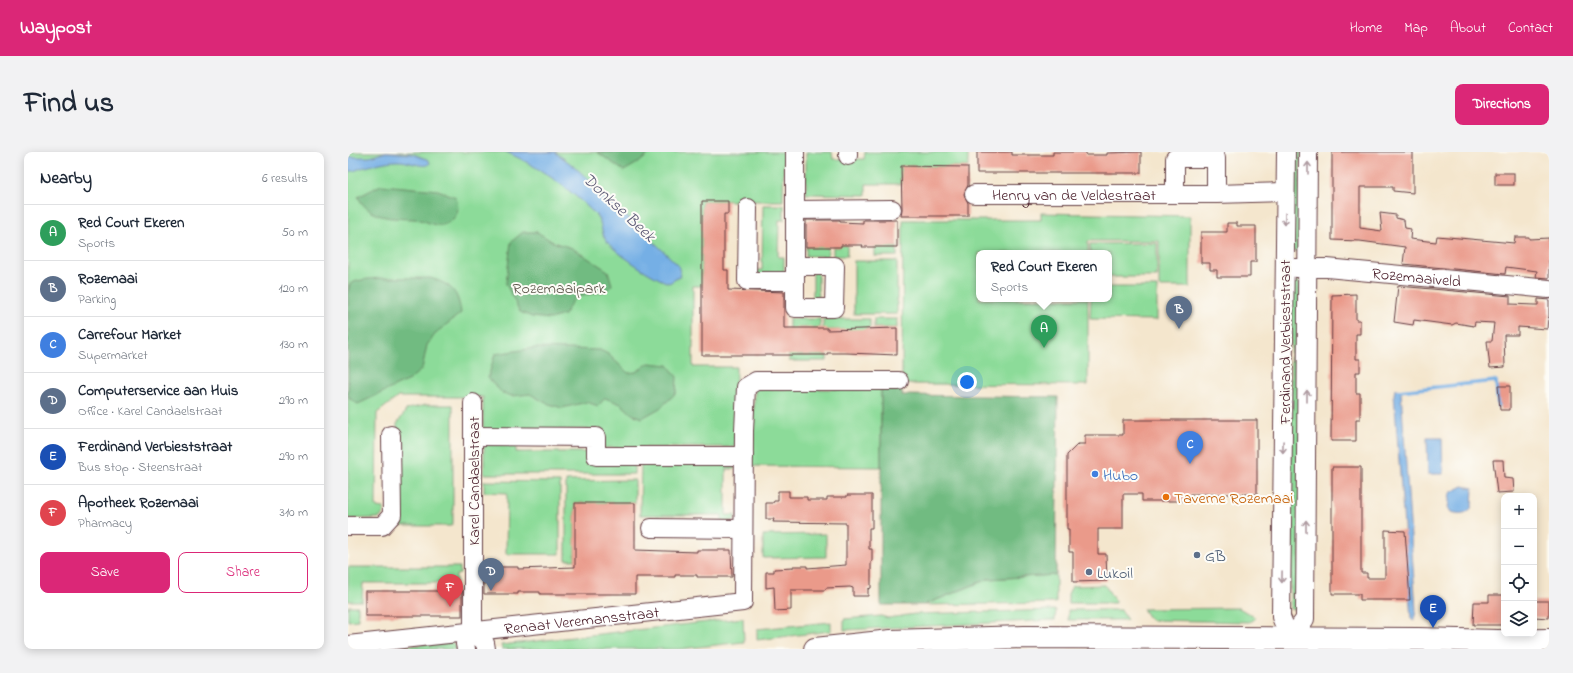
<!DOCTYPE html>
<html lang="en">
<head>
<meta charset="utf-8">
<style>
  :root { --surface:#fff; --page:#f2f2f3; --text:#1f2937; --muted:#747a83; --line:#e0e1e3; --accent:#db2777 }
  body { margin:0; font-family:"Indie Flower",sans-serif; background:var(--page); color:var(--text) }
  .controls { position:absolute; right:12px; bottom:12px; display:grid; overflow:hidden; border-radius:8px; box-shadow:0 2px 10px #0003 }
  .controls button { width:36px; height:36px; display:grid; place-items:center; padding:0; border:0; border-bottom:1px solid var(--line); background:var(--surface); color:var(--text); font:20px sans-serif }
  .you { position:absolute; left:619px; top:230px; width:14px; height:14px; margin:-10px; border:3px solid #fff; border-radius:50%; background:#1a73e8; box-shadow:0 0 0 6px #1a73e833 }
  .badge { display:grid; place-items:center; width:26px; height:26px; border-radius:50%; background:var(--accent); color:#fff; font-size:13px; font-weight:700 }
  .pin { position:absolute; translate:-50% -33px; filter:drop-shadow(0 1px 2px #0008) }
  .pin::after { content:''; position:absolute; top:21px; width:14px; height:12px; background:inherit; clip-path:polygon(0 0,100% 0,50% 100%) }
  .popup { position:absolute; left:628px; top:98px; width:136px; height:52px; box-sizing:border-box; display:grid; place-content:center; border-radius:8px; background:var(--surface); filter:drop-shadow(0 1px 3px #0005); font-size:13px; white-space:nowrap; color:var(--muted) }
  .popup b { font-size:15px; color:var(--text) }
  .popup::after { content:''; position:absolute; left:50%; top:100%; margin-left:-8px; border:8px solid transparent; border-top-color:var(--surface) }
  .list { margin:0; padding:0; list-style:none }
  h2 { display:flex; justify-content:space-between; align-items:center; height:52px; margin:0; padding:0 16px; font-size:17px }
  h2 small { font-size:13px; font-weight:400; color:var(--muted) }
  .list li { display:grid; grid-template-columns:26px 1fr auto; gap:12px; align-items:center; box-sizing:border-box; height:56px; padding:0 16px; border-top:1px solid var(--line) }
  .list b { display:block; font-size:15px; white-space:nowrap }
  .list p { margin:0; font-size:13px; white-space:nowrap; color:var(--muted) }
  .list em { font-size:13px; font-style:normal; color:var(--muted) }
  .actions { display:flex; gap:8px; padding:12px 16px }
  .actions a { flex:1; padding:9px 0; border:1px solid var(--accent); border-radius:8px; text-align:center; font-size:14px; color:var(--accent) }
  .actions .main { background:var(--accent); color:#fff }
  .icon { flex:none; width:22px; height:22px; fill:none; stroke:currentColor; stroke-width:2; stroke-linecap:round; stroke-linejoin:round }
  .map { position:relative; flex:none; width:1201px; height:497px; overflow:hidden; border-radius:8px }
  header { display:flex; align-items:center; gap:24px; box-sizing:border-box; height:56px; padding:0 20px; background:var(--accent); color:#fff }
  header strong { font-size:19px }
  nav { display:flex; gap:22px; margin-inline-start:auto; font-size:14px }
  .intro { display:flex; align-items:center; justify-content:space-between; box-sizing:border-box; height:96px; padding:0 24px }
  h1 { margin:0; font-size:28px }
  .button { padding:10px 18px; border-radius:8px; background:var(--accent); color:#fff; font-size:14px; font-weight:700 }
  main { display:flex; gap:24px; padding:0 24px }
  aside { flex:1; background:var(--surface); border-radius:8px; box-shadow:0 2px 10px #0003 }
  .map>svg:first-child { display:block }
</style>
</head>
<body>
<header>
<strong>Waypost</strong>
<nav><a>Home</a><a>Map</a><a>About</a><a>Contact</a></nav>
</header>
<div class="intro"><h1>Find us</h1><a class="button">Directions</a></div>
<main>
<aside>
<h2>Nearby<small>6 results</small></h2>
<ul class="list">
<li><span class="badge" style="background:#2e9e5b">A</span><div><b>Red Court Ekeren</b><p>Sports</p></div><em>50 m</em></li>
<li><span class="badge" style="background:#5c6f8a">B</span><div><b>Rozemaai</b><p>Parking</p></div><em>120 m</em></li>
<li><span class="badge" style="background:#3f7fe0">C</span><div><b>Carrefour Market</b><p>Supermarket</p></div><em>130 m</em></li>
<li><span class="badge" style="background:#5c6f8a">D</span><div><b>Computerservice aan Huis</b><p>Office · Karel Candaelstraat</p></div><em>290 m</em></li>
<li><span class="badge" style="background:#1a4fb4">E</span><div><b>Ferdinand Verbieststraat</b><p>Bus stop · Steenstraat</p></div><em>290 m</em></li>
<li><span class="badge" style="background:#e0444e">F</span><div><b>Apotheek Rozemaai</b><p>Pharmacy</p></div><em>310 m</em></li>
</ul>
<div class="actions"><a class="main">Save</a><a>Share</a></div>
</aside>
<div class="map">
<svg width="1201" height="497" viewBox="0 0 1201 497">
  <rect width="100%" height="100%" fill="#fdfcf7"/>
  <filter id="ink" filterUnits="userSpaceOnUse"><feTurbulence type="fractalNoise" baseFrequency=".025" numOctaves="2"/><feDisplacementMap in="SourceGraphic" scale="8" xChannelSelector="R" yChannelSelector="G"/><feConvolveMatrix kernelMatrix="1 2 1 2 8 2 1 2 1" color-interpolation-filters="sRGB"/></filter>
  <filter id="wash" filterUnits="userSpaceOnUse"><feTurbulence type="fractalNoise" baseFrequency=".012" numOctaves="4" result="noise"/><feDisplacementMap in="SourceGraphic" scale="16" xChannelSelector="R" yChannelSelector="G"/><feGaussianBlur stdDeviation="0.9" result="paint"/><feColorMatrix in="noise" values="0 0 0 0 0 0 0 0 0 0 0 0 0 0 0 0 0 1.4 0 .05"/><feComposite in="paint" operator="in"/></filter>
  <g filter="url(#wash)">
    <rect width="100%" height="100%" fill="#f4e6cd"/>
    <!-- green -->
    <g fill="#8cdb99" stroke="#6b7d62">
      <path d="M0,0h436l-1,49h-81v85h-9v81h43l-1,80 -133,1 1,-19 -120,2v-34h-85l-21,16 -1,94 8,1v4l-4,6 -32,1z"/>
      <path d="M458,0h26l1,7h31l1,-7h103v15l-67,-1v18h-35v11l-60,-1z"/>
      <path d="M942,0h11l-3,99h-3l-3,-1z"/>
      <path d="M415,53h21v15h-5l-1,37h6v18l-30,-1v-4h8z"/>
      <path d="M693,61l149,3v71h-31v-46h-71v12h-109v46h109v86l-186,-1 1,-164h138z"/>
      <path d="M809,91v34h-48v-24h-19v-9z"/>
      <path d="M493,93h6v11h-14v-9h7z"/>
      <rect x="458" y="95" width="22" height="9"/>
      <rect x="527" y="95" width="22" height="9"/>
      <rect x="506" y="109" width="43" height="53"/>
      <rect x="465" y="119" width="5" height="32"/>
      <path d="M947,128l3,1 2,3v325h-10l1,-328z"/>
      <path d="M761,135h48v33l-67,-1 1,-20h18z"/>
      <path d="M441,167h31v9h-24v27h31v6h-38z"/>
      <path d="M475,167h47v9h-4v2h-39l-4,-2z"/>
      <rect x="526" y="167" width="23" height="9"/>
      <path d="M407,237h126v78l-131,-1z"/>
      <path d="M78,253h27v118l-2,3h-52l-2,-102 10,-15z"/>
      <path d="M168,291v9h73v10h45v12h-150v-30z"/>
      <path d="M293,311l93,1 1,5h-9v46h9v5l-13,4v-9h-82z"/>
      <path d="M287,328v23h-60v57h-9v-79z"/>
      <path d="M136,329l76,1v72h-54l1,-61 -23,-1z"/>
      <path d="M478,382v23l-63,1v-23z"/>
      <path d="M0,415h112v7l-4,1v8h-93l-1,18h-14z"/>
      <path d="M708,423v28l-132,2 64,-26z"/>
      <path d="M757,433l11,18h-48v-9l4,-8z"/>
      <path d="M0,454h10v14l-10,1z"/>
      <path d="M891,456l17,10 -7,4 -99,-2 -7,-11z"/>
      <path d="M708,458l-1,10 -211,10v-11l37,-3 7,2 27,-4z"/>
      <path d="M720,458h53l6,10h-59z"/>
      <path d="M395,466l1,24 -65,7h-177l-1,-4z"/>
      <path d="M483,470v9l-74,9v-11z"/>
      <path d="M103,489l6,8h-77z"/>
    </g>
    <!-- forest -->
    <g fill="#71bb81" stroke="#5e6d56">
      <path d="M249,0h54l-10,9 -17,10z"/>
      <path d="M33,33l57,5 18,7c2,9 4,16 -4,23 -15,12 -22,0 -38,-1 -23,-1 -43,1 -56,-22z"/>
      <path d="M175,80h14l16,10 19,6 36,23 4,14 -6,6 -31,6 -11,18 -14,4 -18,-2 -12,-5 -14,-28 5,-42z"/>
      <path d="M82,126c21,6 28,13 31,35l-24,19 -10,13 -5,24 -13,11 -51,24 -8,-5 -2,-5v-102l2,-8c13,-9 62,-5 80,-6z"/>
      <path d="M187,196l65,2 8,4 20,19 8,-1 13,-9 19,2 9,12 -1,16 -16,15 -18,10 -10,-4 -11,-10 -16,-6 -7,8 -11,-4 -25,6 -16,-5 -16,-9 -18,2 -10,-3 -14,-15 7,-24z"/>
      <path d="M533,237h21v6l156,2 -2,178 -68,4 -64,26h-43z"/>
    </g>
    <!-- water -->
    <g fill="#74afe5" stroke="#5f6788">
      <path d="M38,0l27,2 16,6 1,4c-7,5 -23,-4 -33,-3 -11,0 -21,3 -31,6 -7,1 -11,5 -18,4v-14h22z"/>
      <path d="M158,0h49l20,15 103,98 3,11 -12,7c-16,-5 -50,-28 -61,-40 -7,-7 -6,-21 -12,-28 -26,-26 -56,-48 -90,-63z"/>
      <path d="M1051,237l2,2 15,219 -2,10 -3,-1 -17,-225 1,-4z"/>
      <path d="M1079,286h15l1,36h-15z"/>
      <path d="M1115,334l10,2 -1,19c-6,8 -13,7 -21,5l-3,-4 2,-15z"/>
    </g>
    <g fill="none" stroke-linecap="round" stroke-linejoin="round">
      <!-- stream -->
      <path stroke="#74afe5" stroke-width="3.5" d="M1050,239l98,-10 2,25"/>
    </g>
    <g id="blocks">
      <!-- building -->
      <g fill="#ea9a8a">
        <path d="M629,0h35v3h41v-3h33v3h21v-2l34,-1v21h-164z"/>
        <path d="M984,0h81v41l-20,-2v-4h-33v41l22,3 -2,-18 16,2v3l8,2 1,8 6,1 -1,10 26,3 1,-6 77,7 1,-6h14v2l20,-1v40l-13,-1 1,-6 -31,-4 -1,7 -102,-10 2,-17 -45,-6 -28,-1z"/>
        <path d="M553,14l67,1v18l-4,9 4,9v13h-67l1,-7z"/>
        <rect x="1147" y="21" width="19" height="12"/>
        <path d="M354,49h26v13h-4v56h4v20l56,2v36h43v2l70,-2v27l-50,-2h-20v2h-125z"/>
        <path d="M458,68h34v2l23,1v-3h34v27h-35l1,-2h-22v2h-35z"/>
        <path d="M879,71h10v3h19v36h-6v15h-33v-7h-7v-7h-9v-31h26z"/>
        <path d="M1050,134l112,10v8l24,1h4v-6l11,1v18l-1,-1 -1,12 -29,-2v8h-14l1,32 -15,1 -3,-27h5l2,-18 -19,-1 -1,4 -18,-3 -4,2 -38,-5 -1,5 -19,-3z"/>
        <path d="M1008,142v26h4v14h-4v25h4v13h-4v21h4v26h-4v22h-25l1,-146z"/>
        <path d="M1150,234h12v24h-10z"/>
        <path d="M775,268h134v74h-67v7h-48v-7h-19v35h-25v25h8l1,27 -34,1v-30h-4v-23h-2v-74l11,-11h7v-9h38z"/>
        <path d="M1145,308h10l1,18 9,1 1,13 -17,1z"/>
        <path d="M984,315h29v106h6v5h18v-48l20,1 5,69h-50v-6h-28z"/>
        <path d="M430,339h11v6h18v3h20v-3h20v-2h25v33h-3v21h3v13h-1v26l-3,1v7h-15v-8l-3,-1 -24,1 -1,2h-34v20l-16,1 -1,-24 -8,1v-16h8v-3l19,-1v-2h14v2l39,-3v-42l-73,-1 1,-3h-8v-16h7l1,-2h4z"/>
        <path d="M227,351h60v47l62,2v-2h34l1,27h-35v-2h-22v2h-40v17h-95v-2h-22v2h-34v-27h34v2l57,-2z"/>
        <rect x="17" y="439" width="97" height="25"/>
        <path d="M1141,443h15v30h-31l1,-23h15z"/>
        <path d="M1186,449h15v17l-15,-1z"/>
      </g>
    </g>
  </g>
  <g filter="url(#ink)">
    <use href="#blocks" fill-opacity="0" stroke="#643d43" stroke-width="1"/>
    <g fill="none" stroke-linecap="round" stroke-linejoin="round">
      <defs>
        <g id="minor">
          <path d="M500,0v4"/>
          <path d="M938,0l-5,465 9,22"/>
          <path id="s1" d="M626,42h242l69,-2"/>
          <path d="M827,42v-36h41v36"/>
          <path d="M400,56l-1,73h48"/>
          <path d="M447,58l97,-1"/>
          <path d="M447,114h40l-1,42h-39v-156"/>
          <path id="s2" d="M947,116h32l222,21"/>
          <path d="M125,284l123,1v19h148"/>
          <path d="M0,374h34l10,-11 -1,-80"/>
          <path d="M303,376l92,1"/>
          <path d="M125,479l12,12 1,6"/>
          <path d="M942,487l15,-20 3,-467"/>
          <path id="s3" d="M0,493l395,-43 1,-171 2,-44 10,-6h143"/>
          <path d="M118,497l-1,-5 8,-13v-228"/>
        </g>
        <path id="major" d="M467,497l76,-8 133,-4 394,2 80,2 51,-1"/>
      </defs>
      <!-- minor casing -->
      <use href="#minor" stroke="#643d43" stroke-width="20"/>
      <!-- major casing -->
      <use href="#major" stroke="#643d43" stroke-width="24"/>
      <!-- minor -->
      <use href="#minor" stroke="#fff" stroke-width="18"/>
      <!-- major -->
      <use href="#major" stroke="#fff" stroke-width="22"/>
    </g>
    <!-- one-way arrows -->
    <defs><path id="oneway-shaft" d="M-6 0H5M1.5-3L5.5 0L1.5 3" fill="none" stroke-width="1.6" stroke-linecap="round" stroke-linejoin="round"/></defs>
    <g stroke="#ae9aa0">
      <use href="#oneway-shaft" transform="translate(960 16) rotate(-90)"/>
      <use href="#oneway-shaft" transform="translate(937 67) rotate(91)"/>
      <use href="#oneway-shaft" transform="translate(959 244) rotate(-90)"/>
      <use href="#oneway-shaft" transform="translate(935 295) rotate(91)"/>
      <use href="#oneway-shaft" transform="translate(958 374) rotate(-90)"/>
      <use href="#oneway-shaft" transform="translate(934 425) rotate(91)"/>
    </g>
  </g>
  <!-- markers -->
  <circle fill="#3f7fe0" stroke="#fdfcf7" stroke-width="1.5" cx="747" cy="322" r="4"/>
  <circle fill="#e8710a" stroke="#fdfcf7" stroke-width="1.5" cx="818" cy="345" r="4"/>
  <g fill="#5c6f8a" stroke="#fdfcf7" stroke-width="1.5">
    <circle cx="849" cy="403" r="4"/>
    <circle cx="741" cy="420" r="4"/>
  </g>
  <g text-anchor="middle" stroke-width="4" stroke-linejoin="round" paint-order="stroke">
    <!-- street labels -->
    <g font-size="16" fill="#4a1f2b" stroke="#fdfcf7">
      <text dy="6" stroke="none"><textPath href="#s1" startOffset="100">Henry van de Veldestraat</textPath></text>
      <text dy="6" stroke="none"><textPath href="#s2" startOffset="122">Rozemaaiveld</textPath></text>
      <text transform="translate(936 190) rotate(-90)" y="6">Ferdinand Verbieststraat</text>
      <text transform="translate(125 329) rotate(-90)" y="6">Karel Candaelstraat</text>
      <text dy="6" stroke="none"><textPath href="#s3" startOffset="235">Renaat Veremansstraat</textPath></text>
    </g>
    <!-- park labels -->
    <g font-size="16" fill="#5e574c" stroke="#fdfcf7">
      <text x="211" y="141">Rozemaaipark</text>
    </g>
    <!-- shop labels -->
    <g font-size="16" fill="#366cbe" stroke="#fdfcf7" text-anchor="start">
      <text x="755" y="328">Hubo</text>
    </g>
    <!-- food labels -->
    <g font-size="16" fill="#c56008" stroke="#fdfcf7" text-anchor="start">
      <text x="826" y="351">Taverne Rozemaai</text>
    </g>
    <!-- service labels -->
    <g font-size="16" fill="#4e5e75" stroke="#fdfcf7" text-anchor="start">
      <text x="857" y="409">GB</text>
      <text x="749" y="426">Lukoil</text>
    </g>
    <!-- water labels -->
    <g font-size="17" font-style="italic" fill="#5b5975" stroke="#fdfcf7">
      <text transform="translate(272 55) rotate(43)" y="6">Donkse Beek</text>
    </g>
  </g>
</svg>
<div class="controls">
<button>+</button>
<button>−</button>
<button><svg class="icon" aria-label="locate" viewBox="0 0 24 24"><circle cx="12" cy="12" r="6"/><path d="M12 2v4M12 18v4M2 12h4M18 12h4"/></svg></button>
<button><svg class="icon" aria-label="layers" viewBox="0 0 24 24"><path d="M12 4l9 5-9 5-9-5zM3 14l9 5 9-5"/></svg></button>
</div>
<div class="you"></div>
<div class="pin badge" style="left:696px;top:196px;background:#2e9e5b">A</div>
<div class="popup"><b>Red Court Ekeren</b>Sports</div>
<div class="pin badge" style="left:831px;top:177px;background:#5c6f8a">B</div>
<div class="pin badge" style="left:842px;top:312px;background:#3f7fe0">C</div>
<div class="pin badge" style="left:143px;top:439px;background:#5c6f8a">D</div>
<div class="pin badge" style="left:1085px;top:476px;background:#1a4fb4">E</div>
<div class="pin badge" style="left:102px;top:455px;background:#e0444e">F</div>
</div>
</main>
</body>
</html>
